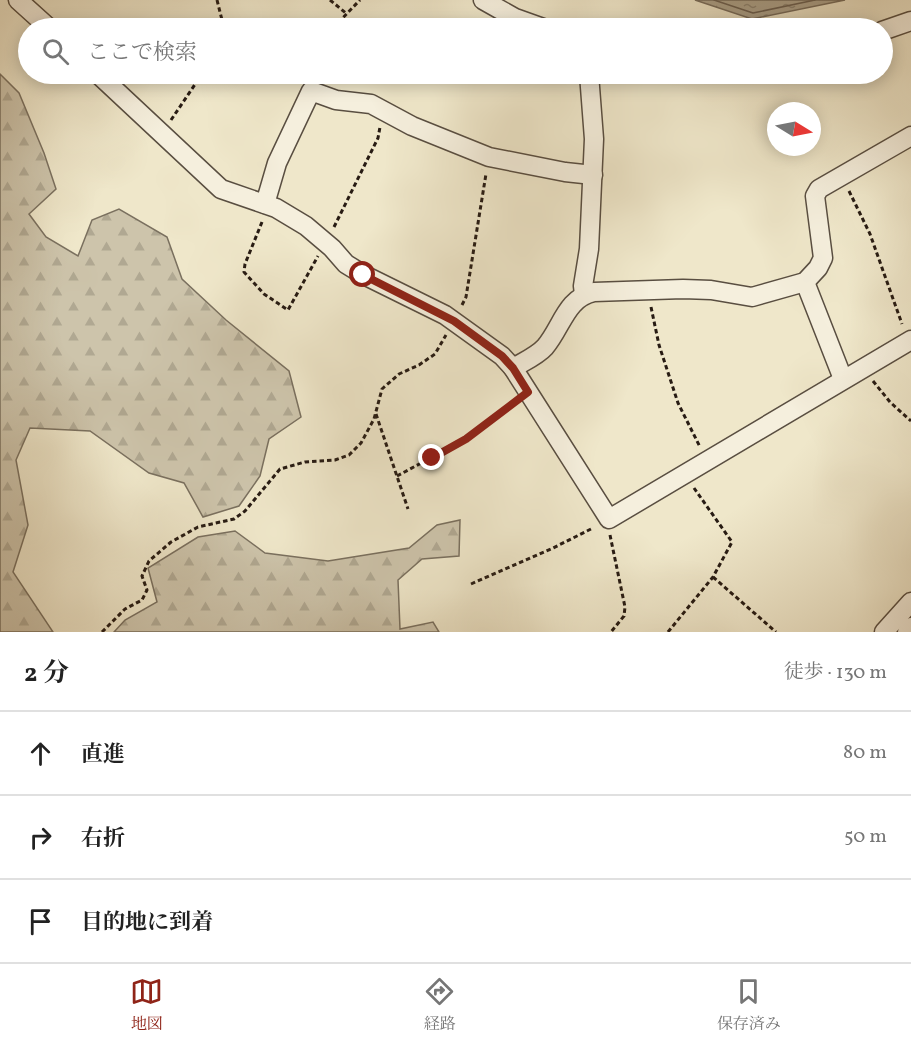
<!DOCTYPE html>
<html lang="ja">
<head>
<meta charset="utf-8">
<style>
  :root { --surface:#fff; --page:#f2f2f2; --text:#222; --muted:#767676; --line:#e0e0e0; --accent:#8f2418 }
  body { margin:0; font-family:Vollkorn,"Noto Serif JP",serif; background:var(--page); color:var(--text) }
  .compass { position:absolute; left:767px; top:102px; width:54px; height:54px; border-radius:50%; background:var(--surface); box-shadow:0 3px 15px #0003; rotate:100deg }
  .stop { position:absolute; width:18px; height:18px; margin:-14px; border:4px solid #8f2418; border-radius:50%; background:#fff }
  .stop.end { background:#8f2418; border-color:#fff; box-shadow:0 2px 6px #0008 }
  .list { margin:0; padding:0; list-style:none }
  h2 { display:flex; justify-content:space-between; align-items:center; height:78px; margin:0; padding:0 24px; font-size:26px }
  h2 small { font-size:20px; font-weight:400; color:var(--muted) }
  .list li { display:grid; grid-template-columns:39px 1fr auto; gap:18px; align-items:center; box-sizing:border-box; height:84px; padding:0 24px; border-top:2px solid var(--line) }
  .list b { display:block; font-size:22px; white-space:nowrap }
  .list em { font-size:20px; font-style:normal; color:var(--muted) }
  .icon { flex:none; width:33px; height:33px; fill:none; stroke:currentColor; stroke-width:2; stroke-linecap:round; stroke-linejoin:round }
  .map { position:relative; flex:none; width:911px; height:632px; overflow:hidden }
  .search { position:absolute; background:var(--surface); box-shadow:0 3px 15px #0003; left:18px; right:18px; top:18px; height:66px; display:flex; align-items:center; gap:15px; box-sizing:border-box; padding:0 21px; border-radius:33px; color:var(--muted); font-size:22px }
  .sheet { height:330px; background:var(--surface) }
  nav { display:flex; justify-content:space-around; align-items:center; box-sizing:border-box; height:84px; border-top:2px solid var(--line); background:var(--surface); font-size:16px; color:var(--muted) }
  nav a { display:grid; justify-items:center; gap:3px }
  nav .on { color:var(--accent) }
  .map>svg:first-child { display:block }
</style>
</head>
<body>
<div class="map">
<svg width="911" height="632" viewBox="0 0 911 632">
  <defs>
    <pattern id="forest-firs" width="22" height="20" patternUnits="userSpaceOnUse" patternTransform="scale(1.5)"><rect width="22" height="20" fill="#cdc4ab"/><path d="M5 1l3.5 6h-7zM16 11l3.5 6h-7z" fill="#b0a892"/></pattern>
    <pattern id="water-ripples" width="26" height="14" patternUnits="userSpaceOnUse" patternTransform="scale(1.5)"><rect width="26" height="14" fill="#aba28c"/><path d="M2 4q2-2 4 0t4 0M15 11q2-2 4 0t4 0" fill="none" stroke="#8b8371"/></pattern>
  </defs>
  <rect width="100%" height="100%" fill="#efe7ca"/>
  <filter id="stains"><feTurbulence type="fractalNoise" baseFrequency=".00333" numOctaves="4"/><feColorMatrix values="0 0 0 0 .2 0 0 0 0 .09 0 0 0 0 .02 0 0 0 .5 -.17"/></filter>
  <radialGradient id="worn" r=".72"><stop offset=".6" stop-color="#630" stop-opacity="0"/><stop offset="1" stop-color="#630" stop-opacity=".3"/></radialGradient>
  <!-- forest -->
  <g fill="url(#forest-firs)" stroke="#7a705f" stroke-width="1.5">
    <path d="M0,74l19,19 25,60 12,36 -27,25 17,23 32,19 14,-36 27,-11 48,28 15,42 44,41 63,51 12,46 -32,22 -9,37 -21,30 -36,11 -19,-34 -35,-10 -59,-42 -60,-3 -14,32 12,65 -15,47 40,60h-53z"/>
    <path d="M460,520l-1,36 -37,3 -24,21 2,49 33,-7 6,10h-325l11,-12 32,-18 -9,-34 50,-31 37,-6 30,22 63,8 81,-13 28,-23z"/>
  </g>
  <!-- water -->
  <path fill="url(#water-ripples)" stroke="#766c5c" stroke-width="1.5" d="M695,0h150l-93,19z"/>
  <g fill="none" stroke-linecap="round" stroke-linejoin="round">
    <!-- shore -->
    <path stroke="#695e50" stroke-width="1.5" d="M714,0l39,13 62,-13"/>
    <defs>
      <g id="minor">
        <path d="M18,0l31,28"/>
        <path d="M483,0l32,18 28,10"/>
        <path d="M882,31l29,-10"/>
        <path d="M98,74l123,115 55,19 30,18 26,22 14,16 18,11 81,40 57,41 11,12 96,151 302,-179"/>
        <path d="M265,204l12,-41 34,-72 25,9 35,4 41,22 77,31 76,15 28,3"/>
        <path d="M805,282l38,97"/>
        <path d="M584,294l-1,-8 6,-37 5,-110 -5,-65"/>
        <path d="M513,368c10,-6 24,-12 32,-21 17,-20 21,-49 49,-55l89,-3 28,1 41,7 53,-15 13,-14 5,-10 -8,-62 4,-7 92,-53"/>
        <path d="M884,632l27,-30"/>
        <path d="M907,632l4,-5"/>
      </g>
    </defs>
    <!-- minor casing -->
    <use href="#minor" stroke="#594e41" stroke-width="21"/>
    <!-- path -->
    <g stroke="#271b13" stroke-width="3" stroke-dasharray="4.5 3" stroke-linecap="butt">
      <path d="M217,0l7,28"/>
      <path d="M330,0l17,14"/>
      <path d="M333,28l27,-28"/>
      <path d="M171,120l31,-46"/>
      <path d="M849,191l21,43 32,90"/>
      <path d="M262,222l-17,42 -1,8 20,22 24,16 30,-54"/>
      <path d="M334,227l44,-89 2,-11"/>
      <path d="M462,305l4,-8 20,-123"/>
      <path d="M651,307l8,38 19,58 22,44"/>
      <path d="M873,381l17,21 21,19"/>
      <path d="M376,414l32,95"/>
      <path d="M397,476l69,-37 49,-36"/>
      <path d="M610,535l15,72 -1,9 -13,16"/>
      <path d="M713,577l63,55"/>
      <path d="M471,584l82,-36 40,-20"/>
      <path d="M102,632l23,-23 17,-9 5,-10 -5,-14 7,-15 22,-19 27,-15 36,-8 11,-8 35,-42 25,-7 30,-2 14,-5 12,-12 13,-24 8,-30 17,-15 20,-9 16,-11 11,-19"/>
      <path d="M668,632l45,-55 19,-35 -38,-54"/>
    </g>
    <!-- minor -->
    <use href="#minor" stroke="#f5efdd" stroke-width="18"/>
  </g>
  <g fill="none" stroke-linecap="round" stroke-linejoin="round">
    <!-- route -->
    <path stroke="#8f2418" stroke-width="8" d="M363,275l91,46 48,35 11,12 15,24 -62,47 -34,19"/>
  </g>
  <rect width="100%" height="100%" filter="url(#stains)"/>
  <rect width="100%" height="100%" fill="url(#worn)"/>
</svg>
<svg class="compass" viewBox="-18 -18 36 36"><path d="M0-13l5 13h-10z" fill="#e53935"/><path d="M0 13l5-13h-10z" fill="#767676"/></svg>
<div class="stop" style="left:363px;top:275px"></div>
<div class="stop end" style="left:432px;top:458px"></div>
<div class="search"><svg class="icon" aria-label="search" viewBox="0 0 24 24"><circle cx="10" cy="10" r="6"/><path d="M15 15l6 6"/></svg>ここで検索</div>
</div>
<section class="sheet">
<h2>2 分<small>徒歩 · 130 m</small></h2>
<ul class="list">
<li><svg class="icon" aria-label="ahead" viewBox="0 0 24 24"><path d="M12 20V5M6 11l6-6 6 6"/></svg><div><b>直進</b></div><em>80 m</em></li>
<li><svg class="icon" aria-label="right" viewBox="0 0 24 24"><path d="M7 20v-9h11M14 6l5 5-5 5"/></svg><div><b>右折</b></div><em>50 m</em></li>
<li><svg class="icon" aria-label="arrive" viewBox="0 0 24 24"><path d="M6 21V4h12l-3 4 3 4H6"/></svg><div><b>目的地に到着</b></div></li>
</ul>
</section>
<nav>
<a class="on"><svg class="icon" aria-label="map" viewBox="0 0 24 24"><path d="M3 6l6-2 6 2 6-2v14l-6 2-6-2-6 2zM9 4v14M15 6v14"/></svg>地図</a>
<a><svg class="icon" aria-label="directions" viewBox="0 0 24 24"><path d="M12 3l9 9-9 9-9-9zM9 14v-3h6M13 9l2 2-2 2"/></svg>経路</a>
<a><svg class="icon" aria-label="saved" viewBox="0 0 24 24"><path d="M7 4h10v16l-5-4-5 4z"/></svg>保存済み</a>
</nav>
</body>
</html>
